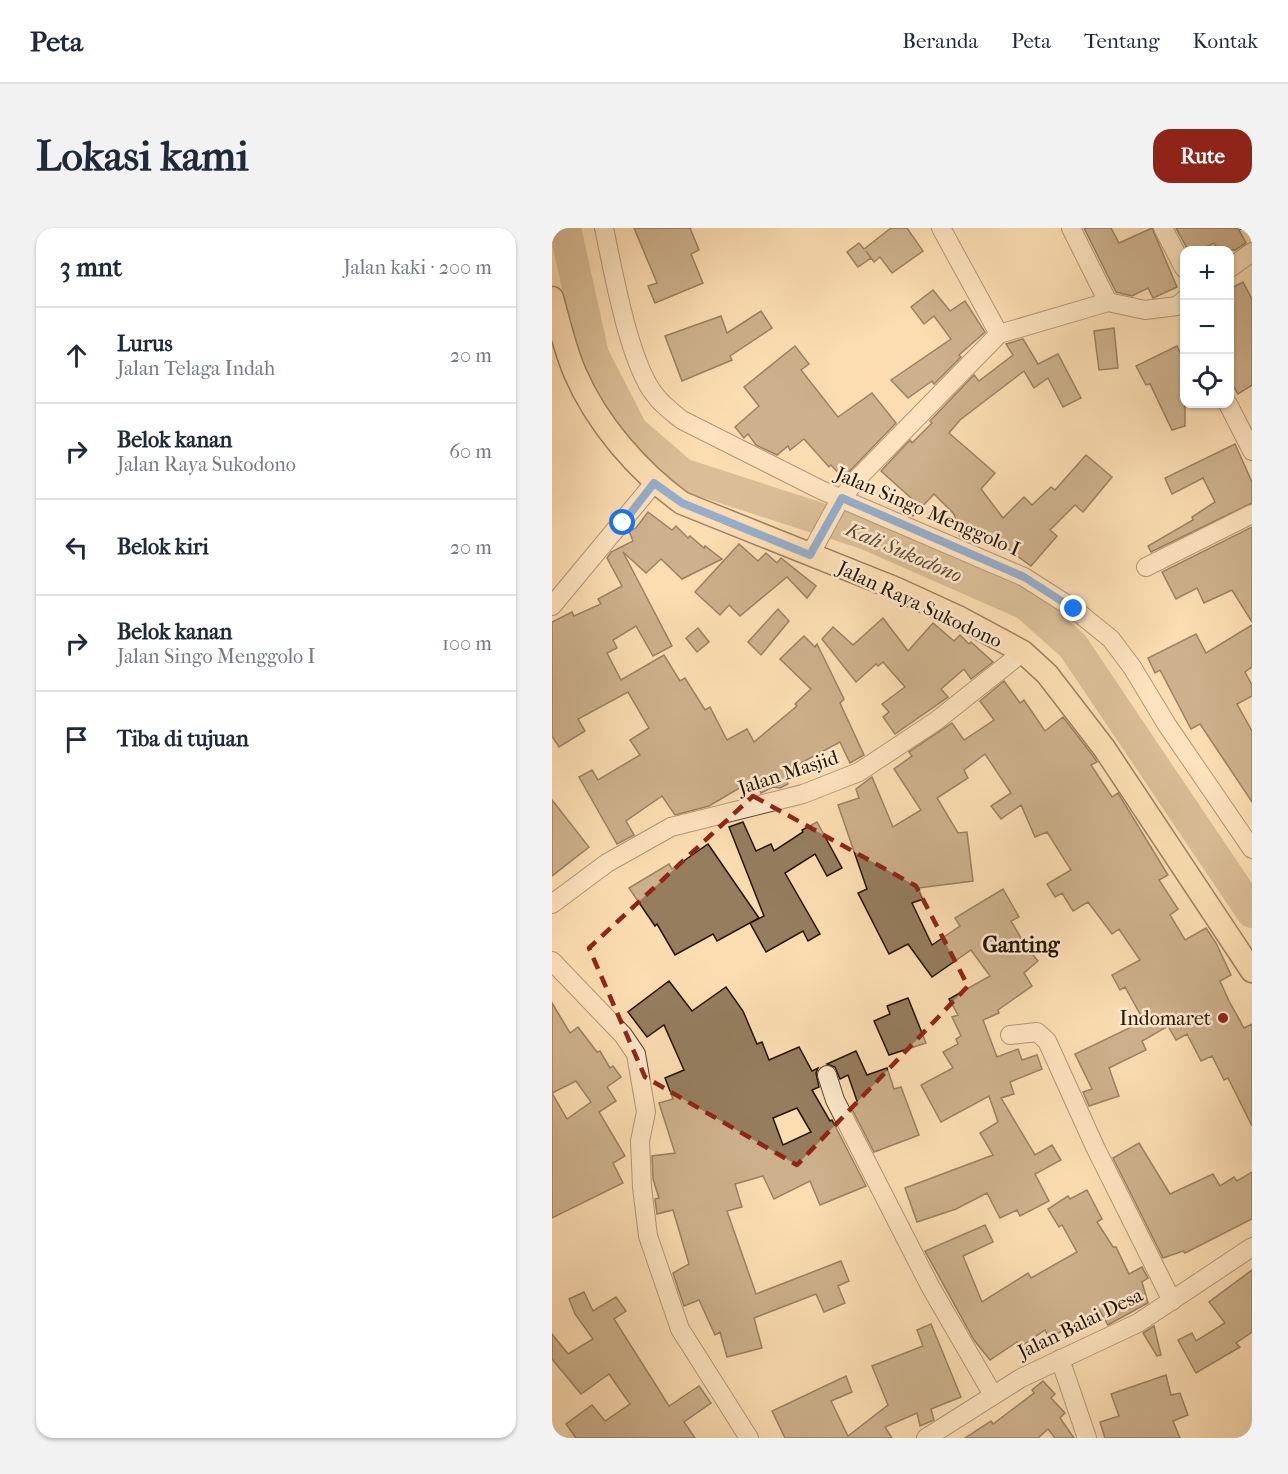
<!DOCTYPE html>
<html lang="id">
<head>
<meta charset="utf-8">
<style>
  :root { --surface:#fff; --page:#f2f2f3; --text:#1f2937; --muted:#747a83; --line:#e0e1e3; --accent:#8f2418 }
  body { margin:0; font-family:"IM FELL French Canon",serif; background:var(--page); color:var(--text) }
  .controls { position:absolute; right:18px; top:18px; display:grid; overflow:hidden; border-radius:12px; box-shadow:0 2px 4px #0004 }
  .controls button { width:54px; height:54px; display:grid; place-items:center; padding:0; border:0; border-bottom:2px solid var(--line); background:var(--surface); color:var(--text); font:30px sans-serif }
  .stop { position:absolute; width:18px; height:18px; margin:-14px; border:4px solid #1a73e8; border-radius:50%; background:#fff }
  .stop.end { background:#1a73e8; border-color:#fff; box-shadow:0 2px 6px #0008 }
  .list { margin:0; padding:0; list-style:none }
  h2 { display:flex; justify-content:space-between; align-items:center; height:78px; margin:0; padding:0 24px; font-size:26px }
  h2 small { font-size:20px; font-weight:400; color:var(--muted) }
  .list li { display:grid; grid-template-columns:39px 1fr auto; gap:18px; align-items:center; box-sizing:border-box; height:96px; padding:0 24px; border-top:2px solid var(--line) }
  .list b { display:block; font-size:22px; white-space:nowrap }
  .list p { margin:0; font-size:20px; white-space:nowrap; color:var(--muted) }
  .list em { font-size:20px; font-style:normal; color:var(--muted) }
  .icon { flex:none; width:33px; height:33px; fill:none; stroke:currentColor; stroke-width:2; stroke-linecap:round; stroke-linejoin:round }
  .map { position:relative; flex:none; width:700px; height:1210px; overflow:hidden; border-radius:18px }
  header { display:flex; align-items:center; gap:36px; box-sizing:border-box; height:84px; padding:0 30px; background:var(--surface); border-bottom:2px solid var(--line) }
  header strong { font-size:28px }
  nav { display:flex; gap:33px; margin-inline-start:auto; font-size:21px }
  .intro { display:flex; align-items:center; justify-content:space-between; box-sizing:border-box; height:144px; padding:0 36px }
  h1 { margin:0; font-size:42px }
  .button { padding:15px 27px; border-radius:18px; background:var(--accent); color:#fff; font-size:21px; font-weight:700 }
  main { display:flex; gap:36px; padding:0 36px }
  aside { flex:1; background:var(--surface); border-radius:18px; box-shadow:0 2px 4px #0004 }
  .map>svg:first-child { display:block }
</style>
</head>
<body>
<header>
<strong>Peta</strong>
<nav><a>Beranda</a><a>Peta</a><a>Tentang</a><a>Kontak</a></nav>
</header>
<div class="intro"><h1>Lokasi kami</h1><a class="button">Rute</a></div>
<main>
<aside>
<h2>3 mnt<small>Jalan kaki · 200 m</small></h2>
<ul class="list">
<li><svg class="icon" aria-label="ahead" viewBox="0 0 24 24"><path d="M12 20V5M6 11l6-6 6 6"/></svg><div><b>Lurus</b><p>Jalan Telaga Indah</p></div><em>20 m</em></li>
<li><svg class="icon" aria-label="right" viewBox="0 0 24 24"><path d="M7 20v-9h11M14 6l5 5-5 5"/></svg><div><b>Belok kanan</b><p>Jalan Raya Sukodono</p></div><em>60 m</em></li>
<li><svg class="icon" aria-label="left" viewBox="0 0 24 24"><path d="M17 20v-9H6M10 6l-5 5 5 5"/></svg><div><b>Belok kiri</b></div><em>20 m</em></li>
<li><svg class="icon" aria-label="right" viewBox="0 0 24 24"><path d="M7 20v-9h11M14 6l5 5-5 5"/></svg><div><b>Belok kanan</b><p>Jalan Singo Menggolo I</p></div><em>100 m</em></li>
<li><svg class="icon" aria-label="arrive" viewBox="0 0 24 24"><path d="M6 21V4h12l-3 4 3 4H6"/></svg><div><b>Tiba di tujuan</b></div></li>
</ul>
</aside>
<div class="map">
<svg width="700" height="1210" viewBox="0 0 700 1210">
  <rect width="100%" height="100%" fill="#fcddb2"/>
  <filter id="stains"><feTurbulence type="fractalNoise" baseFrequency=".00333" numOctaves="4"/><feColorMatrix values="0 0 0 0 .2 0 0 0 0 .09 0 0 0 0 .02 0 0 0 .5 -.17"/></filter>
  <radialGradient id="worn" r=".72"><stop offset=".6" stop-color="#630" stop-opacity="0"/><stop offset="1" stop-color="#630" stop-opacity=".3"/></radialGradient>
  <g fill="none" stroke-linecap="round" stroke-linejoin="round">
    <!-- river -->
    <path stroke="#b39977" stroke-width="32" d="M13,0l28,127 39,76 50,43 185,60 159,70 47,42 179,266"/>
  </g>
  <!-- building -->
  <g fill="#957d5e" stroke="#251404" stroke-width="1.5" fill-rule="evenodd">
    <path d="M82,0h56l9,22 -8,4 12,29 -48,20 -7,-17 9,-3z"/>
    <path d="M339,0h16l16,23 -31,22 -12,-16 -6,5 -8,-11 5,7 -13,9 -11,-15 12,-9 5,6z"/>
    <path d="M532,0h27l8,15 33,-15 25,59 -24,11 -5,-10 -16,8 -16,-4z"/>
    <path d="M624,0h67l-4,2 7,13 -11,7h-17l-4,-7 -15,7h-11z"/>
    <path d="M691,54l9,17v86l-14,9 -8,-14v-91z"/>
    <path d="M381,62l17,21 15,-10 20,31 -26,23 2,2 -27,27 -2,-3 -24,17 -17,-18 60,-41 -17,-23 -10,8 -13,-17z"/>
    <path d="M209,83l11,17 -42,28 2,4 -50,21 -17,-45 56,-20 6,17z"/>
    <path d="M562,100l4,40 -19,2 -5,-39z"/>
    <path d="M471,111l15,25 20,-10 23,44 -18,9 -15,-29 -14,10 -10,-17 -64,49 -11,13 46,40 -14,16 22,29 21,-21 8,8 19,-18 4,3 31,-35 26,22 -29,35 -8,-7 -25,25 7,6 -26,30 -38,-28 -20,5 -13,-6 -6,-23 -20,-20 -21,22 -10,-10 8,-8 -30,-27 29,-31 2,3 20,-20 -2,-2 44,-46 5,6 34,-26 -7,-11z"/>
    <path d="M243,118l14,18 -8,6 37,47 34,-24 24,30 -53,55 -12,-13 -2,2 -25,-28 -14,11 -2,-4 -11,9 -21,-10 -8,-11 -4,4 -9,-11 24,-21 -15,-19z"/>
    <path d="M625,118l8,16v64l-13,4 -22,-46 -4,1 -10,-19z"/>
    <path d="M683,216l17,38v21l-101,49 -3,-6 45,-26 -1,-3 23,-15 -12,-24 -31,16 -7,-16z"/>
    <path d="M96,284l24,18 4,-4 12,12 2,-2 14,12 1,-2 17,13 -40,20 -21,-20 -15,14 -23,-21 49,94 -19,10 -17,-30 -23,14 4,8 -10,5 14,27 43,-25 16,26 5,-3 20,32 5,-3 17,33 20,-11 7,13 43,-36 -2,-2 16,-15 -31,-30 24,-23 11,11 2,-3 27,55 -4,4 24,52 -14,8 -10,-21 -43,23 4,9 -15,6 2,4 -8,4 -7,-1 -12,6 -8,-13 -44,26 -34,9 -13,-19 -36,25 8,14 -17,9 -38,-67 13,-7 6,10 42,-25 -10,-15 19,-12 -21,-36 -50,27 7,12 -26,16 -7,-11v-114l20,-10 2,4 27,-12 -3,-5 24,-13 -15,-28 4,-6 22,-11 -4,-10 7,-3z"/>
    <path d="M700,299v95l-20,-32 -28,13 -7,-15 -21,11 -14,-27z"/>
    <path d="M187,316l19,17 8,-8 11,10 4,-5 35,28 -9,12 -20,-21 -47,39 -11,-11 -9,10 -25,-23z"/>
    <path d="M226,381l11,12 -28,34 -13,-13z"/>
    <path d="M331,390l25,33 25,-28 21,18 6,-6 9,9 2,-2 22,20 -22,17 -7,-10 -23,20 7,8 -53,37 -12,-17 6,-5 -7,-8 23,-17 -22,-25 -5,4 -2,-2 -20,18 -34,-43 11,-12 20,18z"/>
    <path d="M700,397v42l-7,5 7,13v11l-15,8 15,27v71l-52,-78 -9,5 -31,-59 -5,3 -7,-15 48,-24 10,19z"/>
    <path d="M146,400l11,14 -12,10 -11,-14z"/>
    <path d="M452,453l16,22 4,-3 21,31 18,-14 30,39 4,6 -6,3 21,32 6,-4 50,82 -9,5 19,29 -8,6 15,25 21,-12 10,15 15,32 -11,6 9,20 15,27 8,-4v102l-24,-48 -4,2 -12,-24 -11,5 -14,-27 -11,6 -8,-14 -26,15 4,9 -37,18 10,28 -30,10 -6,-14 9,-3 -17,-35 69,-33 -19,-34 -5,3 -8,-15 28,-15 -21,-31 -7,5 -24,-32 -15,9 -11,-18 -7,4 -8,-13 24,-14 -24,-38 -12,5 -14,-32 -20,14 -10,-13 20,-13 -26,-39 -21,16 4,8 -31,20 21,35 9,-1 6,49 -55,7 5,11 -11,4 20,42 28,-19 -5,-8 48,-29 16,28 -8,4 14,24 13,16 -14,12 8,13 -34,24 1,3 -16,7 14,37 21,-8 4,11 15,-5 5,14 -32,13 4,12 -13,4 34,57 17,-10 9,15 -26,14 14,27 -29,15 -3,-6 -17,8 -13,-25 -31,16 -39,13 -12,-34 88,-33 -13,-22 18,-11 -9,-26 -48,26 -20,-37 32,-17 -10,-16 15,-8 -2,-5 5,-3 -9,-19 6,-2 -9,-16 41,-23 -19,-26 -39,27 -24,-33 -19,10 -31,-61 9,-4 -29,-84 21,-7 -3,-9 16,-12 21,50 28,-17 -27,-41 18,-13 -3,-4 43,-29 12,17 30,-20 -14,-19z"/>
    <path d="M0,572l37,47 -37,29z"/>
    <path d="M191,594l13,29 15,-7 3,7 29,-19 -1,-2 15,-8 25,46 -15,8 -12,-22 -30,19 35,61 -12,7 -5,-10 -37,21 -16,-29 14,-7 -35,-89z"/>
    <path d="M156,616l51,74 -42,23 -4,-7 -38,21 -18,-31 -2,2 -26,-38 40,-24 3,5z"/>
    <path d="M117,753l23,30 34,-24 17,24 14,33 5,-2 7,18 30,-13 13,24 6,-3 -2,5 3,14 -7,3 18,31 2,-1 34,66 -46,19 -10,-24 -36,18 -11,-23 -28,8 7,23 -15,4 29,83 85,-33 8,20 -11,5 7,17 -21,9 -8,-18 -62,24 8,30 -35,9 -7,-25 -5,3 -16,-35 -15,6 -11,-33 16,-9 -16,-54 -16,4 -2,-15 4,-1 -6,-19 -1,-23 23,-3 -16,-50 14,-4 -8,-21 19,-8 -20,-45 -17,12 -19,-25zM245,880l14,24 -28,13 -10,-27z"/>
    <path d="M356,770l18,45 -37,12 -15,-34 16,-7 -3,-8z"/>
    <path d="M0,775l18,30 8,-6 19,25 3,-1 10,17 3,-2 8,11 -14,10 9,14 -17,11 26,44 -12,7 10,20 -71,35zM24,853l15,21 -24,17 -15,-26z"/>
    <path d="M304,823l11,24 20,-7 7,21 7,-2 18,48 -45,17 -22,-43 6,-5 -10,-29 -8,4 -5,-12 -8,-3z"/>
    <path d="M587,915l31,51 43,-20 7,12 14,-9 3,4 15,-9v47l-67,34 -2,-2 -20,7 -50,-100z"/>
    <path d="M535,962l15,29 -5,3 16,25h3l13,27 13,-7 6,11 -6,4 6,21 -40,22 -8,-14 -51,27 -4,-8 -25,17 -3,-5 -27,18 -16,-20 -49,-89 60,-26 8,17 -30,14 19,46 46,-29 3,5 46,-26 -15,-27 -3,2 -11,-18 20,-13 2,3z"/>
    <path d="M700,1042v62l-16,11 4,4 -44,26 -18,-33 14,-7 4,8 29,-18 -16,-21z"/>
    <path d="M32,1064l9,19 23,-14 10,14 -12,8 55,87 30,-20 12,17 -27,19 11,16h-119l-10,-14 26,-19 13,16 25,-17 -21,-30 -28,20 -29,-35v-25l16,20 25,-15 -18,-25 -6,-15z"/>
    <path d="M379,1096l30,73 -30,12 3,11 -14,6 -3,-13 -32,14 7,11h-107l-13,-27 74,-35 6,16 -21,9 17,35 40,-31 -16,-39 51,-20 -6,-16z"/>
    <path d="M602,1098l7,29 -4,1 -14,-23z"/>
    <path d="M614,1147l5,20 9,-2 8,22 -15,6 7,17h-75l-5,-16 19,-6 -8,-22z"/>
    <path d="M491,1153l12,13 -4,4 14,15 -5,5 14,20h-19l-7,-9 -10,9h-73l26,-17 2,3 41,-31 -2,-3z"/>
  </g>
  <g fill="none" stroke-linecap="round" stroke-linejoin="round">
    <defs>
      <g id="minor">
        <path d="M52,0c9,42 25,135 51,167 7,10 17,17 27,25l139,70 203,87 50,32 37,30 21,28 35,58 85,124"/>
        <path d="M389,0l58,106"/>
        <path d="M519,0l37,74"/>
        <path d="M611,0l21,40"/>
        <path d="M678,40l22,-16"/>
        <path d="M676,176l24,47"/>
        <path d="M258,327l27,-50 19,-25 143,-146 109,-32 37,8 32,-4 7,-6"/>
        <path d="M594,339l106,-53"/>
        <path d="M0,378l102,-123"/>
        <path d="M0,676l55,-41 64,-36 132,-33 56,-22 77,-51 87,-69"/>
        <path d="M0,733l71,74 13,19 10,58 -6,29 2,46 6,49 32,93 69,109"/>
        <path d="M458,807l27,-3 10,9 48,106 77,154"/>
        <path d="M275,847l8,25 95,186 63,109"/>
        <path d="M508,1131l27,79"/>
        <path d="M374,1210l95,-60 117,-55 114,-76"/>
      </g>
      <path id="major" d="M0,70c7,25 13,52 23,75 22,51 63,98 107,130l215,86 61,28 65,35 24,22 57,74 148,223"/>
    </defs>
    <!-- minor casing -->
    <use href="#minor" stroke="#5b4630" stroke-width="20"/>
    <!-- major casing -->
    <use href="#major" stroke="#251404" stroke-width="25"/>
    <!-- minor -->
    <use href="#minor" stroke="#fde9cd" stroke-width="18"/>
    <!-- major -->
    <use href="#major" stroke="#fcddb2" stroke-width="22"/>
  </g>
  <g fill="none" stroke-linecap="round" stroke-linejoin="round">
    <!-- route -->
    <path stroke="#1a73e8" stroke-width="8" d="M71,295l31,-40 28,20 128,52 32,-57 182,79 50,32"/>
  </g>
  <!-- marked area -->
  <path d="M0 0H700V1210H0ZM201,568l163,90 52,100 -171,179 -152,-88 -56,-129z" fill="#fcddb2" fill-opacity=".55" fill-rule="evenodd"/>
  <path fill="none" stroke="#8f2418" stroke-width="4.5" stroke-dasharray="12 8" stroke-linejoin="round" d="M201,568l163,90 52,100 -171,179 -152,-88 -56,-129z"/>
  <!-- markers -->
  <circle fill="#8f2418" stroke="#fde9cd" stroke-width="2" cx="671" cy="790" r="6"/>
  <g text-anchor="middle" stroke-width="5" stroke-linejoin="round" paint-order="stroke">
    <!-- street labels -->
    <g font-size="20" fill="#251404" stroke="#fde9cd">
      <text transform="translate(376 283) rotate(23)" y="7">Jalan Singo Menggolo I</text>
      <text transform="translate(368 376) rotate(25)" y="7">Jalan Raya Sukodono</text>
      <text transform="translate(236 544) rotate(-18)" y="7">Jalan Masjid</text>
      <text transform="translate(528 1095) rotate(-26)" y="7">Jalan Balai Desa</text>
    </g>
    <!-- poi labels -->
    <g font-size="20" fill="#251404" stroke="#fde9cd" text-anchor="end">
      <text x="659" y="797">Indomaret</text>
    </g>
    <!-- water labels -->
    <g font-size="21" font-style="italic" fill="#5e4932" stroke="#fde9cd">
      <text transform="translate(352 324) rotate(23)" y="7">Kali Sukodono</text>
    </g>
    <!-- quarter labels -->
    <g font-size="22" font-weight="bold" fill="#251404" stroke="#fde9cd">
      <text x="469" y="724">Ganting</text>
    </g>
  </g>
  <rect width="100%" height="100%" filter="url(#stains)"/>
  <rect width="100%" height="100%" fill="url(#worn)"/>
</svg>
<div class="controls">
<button>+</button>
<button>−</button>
<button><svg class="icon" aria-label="locate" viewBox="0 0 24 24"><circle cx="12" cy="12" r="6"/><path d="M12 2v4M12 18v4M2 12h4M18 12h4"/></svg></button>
</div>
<div class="stop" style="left:71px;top:295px"></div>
<div class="stop end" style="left:522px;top:381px"></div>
</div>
</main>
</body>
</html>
